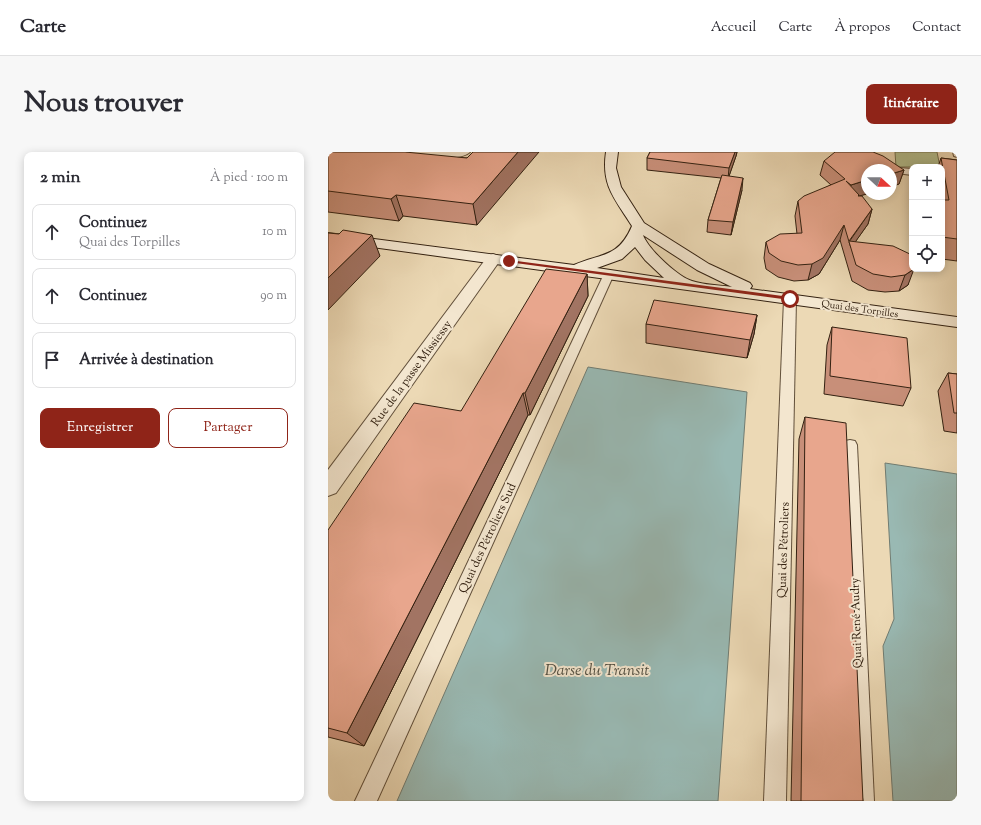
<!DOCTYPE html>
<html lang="fr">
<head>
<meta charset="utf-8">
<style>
  :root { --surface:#fff; --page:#f7f7f7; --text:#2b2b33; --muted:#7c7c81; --line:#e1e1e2; --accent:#8f2418 }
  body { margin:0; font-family:"Sorts Mill Goudy",serif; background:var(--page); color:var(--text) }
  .controls { position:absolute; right:12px; top:12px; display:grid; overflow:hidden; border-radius:8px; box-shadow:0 2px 10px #0003 }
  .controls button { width:36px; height:36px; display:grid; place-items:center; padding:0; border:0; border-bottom:1px solid var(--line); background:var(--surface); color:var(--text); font:20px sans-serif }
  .compass { position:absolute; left:533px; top:12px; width:36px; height:36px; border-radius:50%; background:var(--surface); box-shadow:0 2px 10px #0003; rotate:111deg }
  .stop { position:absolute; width:12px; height:12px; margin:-9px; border:3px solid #8f2418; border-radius:50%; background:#fff }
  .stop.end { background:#8f2418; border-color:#fff; box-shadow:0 1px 4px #0008 }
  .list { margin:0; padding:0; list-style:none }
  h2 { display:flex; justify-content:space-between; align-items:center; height:52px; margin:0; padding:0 16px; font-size:17px }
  h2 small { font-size:13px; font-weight:400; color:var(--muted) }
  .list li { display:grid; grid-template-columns:26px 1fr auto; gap:12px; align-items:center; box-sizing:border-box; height:56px; margin:0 8px 8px; padding:0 8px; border:1px solid var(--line); border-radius:8px }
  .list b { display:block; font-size:15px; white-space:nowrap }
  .list p { margin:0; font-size:13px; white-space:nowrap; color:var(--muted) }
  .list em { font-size:13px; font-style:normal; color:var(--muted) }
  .actions { display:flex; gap:8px; padding:12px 16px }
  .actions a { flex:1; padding:9px 0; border:1px solid var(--accent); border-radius:8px; text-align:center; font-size:14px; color:var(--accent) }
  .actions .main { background:var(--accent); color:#fff }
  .icon { flex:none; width:22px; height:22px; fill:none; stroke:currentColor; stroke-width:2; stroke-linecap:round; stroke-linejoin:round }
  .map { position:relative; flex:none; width:629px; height:649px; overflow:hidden; border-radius:8px }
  header { display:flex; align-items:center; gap:24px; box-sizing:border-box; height:56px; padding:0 20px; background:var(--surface); border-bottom:1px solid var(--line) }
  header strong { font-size:19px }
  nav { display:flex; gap:22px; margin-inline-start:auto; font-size:14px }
  .intro { display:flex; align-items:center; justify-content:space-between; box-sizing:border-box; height:96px; padding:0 24px }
  h1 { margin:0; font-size:28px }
  .button { padding:10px 18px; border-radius:8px; background:var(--accent); color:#fff; font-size:14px; font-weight:700 }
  main { display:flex; gap:24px; padding:0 24px }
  aside { flex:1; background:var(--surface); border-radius:8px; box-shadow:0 2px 10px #0003 }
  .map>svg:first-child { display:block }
</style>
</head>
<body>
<header>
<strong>Carte</strong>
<nav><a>Accueil</a><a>Carte</a><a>À propos</a><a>Contact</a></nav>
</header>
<div class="intro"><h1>Nous trouver</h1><a class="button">Itinéraire</a></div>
<main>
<aside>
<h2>2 min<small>À pied · 100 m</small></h2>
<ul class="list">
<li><svg class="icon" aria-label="ahead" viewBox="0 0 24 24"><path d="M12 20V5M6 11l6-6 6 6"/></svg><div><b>Continuez</b><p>Quai des Torpilles</p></div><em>10 m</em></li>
<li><svg class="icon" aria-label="ahead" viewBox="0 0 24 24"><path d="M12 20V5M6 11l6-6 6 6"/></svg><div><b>Continuez</b></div><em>90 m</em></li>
<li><svg class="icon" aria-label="arrive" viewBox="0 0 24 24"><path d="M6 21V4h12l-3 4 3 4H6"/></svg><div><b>Arrivée à destination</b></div></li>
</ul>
<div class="actions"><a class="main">Enregistrer</a><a>Partager</a></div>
</aside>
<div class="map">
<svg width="629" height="649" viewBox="0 0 629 649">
  <rect width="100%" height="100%" fill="#ecd9b5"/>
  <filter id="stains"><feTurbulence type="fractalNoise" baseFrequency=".005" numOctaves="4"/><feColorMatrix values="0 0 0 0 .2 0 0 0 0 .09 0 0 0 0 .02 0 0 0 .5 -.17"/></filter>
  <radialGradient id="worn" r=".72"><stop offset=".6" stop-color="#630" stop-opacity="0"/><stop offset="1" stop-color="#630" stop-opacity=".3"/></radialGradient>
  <!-- green -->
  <path fill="#b4c090" stroke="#747050" d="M567,0h42l3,15h-44z"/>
  <!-- water -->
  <g fill="#99b9b3" stroke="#707c72">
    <path d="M260,215l159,25 -29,409h-321z"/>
    <path d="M557,311l72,11v327h-64l-10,-155 11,-27z"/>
  </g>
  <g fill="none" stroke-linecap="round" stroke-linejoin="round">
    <defs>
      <g id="lane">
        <path d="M79,0h63c-10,10 -45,4 -59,3z"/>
        <path d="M625,0h4v5l-3,-1z"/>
        <path d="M571,16l13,1v6l-16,-2 -1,-2z"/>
        <path d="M281,119l5,3 -237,527h-22l249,-527z"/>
        <path d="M462,144l6,3 -10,502h-22l20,-502z"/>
        <path d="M522,288l5,1 2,4 17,356h-22l-9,-356 2,-4z"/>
      </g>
      <path id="street" d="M165,102l5,2 3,3 -165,234 -8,3v-26l160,-214z"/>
      <path id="secondary" d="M278,0h12l-2,16 5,19 23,36 65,41 41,19 2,3 -2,3 207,28v10l-629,-86v-8l246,32c26,-12 44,-6 58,-39 -17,-27 -31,-40 -26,-74zM315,83l54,35 35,17c-13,-2 -28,-2 -40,-6 -14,-4 -44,-32 -49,-46zM307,95l10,13 19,18 -67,-10 25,-9z"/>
    </defs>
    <!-- lane casing -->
    <use href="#lane" stroke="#614f3a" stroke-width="2"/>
    <!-- street casing -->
    <use href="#street" stroke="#614f3a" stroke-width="2"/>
    <!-- secondary casing -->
    <use href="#secondary" stroke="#332111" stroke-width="2"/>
    <!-- lane -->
    <use href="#lane" fill="#f3e6cf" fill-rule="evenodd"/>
    <!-- street -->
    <use href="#street" fill="#f3e6cf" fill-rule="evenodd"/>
    <!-- secondary -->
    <use href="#secondary" fill="#f3e6cf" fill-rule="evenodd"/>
  </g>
  <!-- wall -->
  <g fill="#c88f79" stroke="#332111">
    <path d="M0,0l139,6 10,67 -74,-9 -4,5 -71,-9z"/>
    <path d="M322,0h87l-1,4 -7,20 13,14 -11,45 -24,-3 1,-12 13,-42 -74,-8v-12z"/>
    <path d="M613,6l16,2v101l-15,-2v-92h-4z"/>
    <path d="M496,9l80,9 -5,14 -40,12 13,13 -4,15 -13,18 57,13 -4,30 -9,6 -14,1 -17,-2 -16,-9 -12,-41 -21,34 -11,6 -14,1 -16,-4 -12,-8 -2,-11 2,-16 31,-8 -2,-18 3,-15 33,-16 -11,-10z"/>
    <path d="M259,122l1,22 -58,119h-2l-164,331 -36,-9v-207l133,-119z"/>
    <path d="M429,163l-3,19 -7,24 -101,-15v-19z"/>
    <path d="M504,175l79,61 -8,18 -79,-12 3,-49z"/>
    <path d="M620,221l9,1v59l-13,-2 -6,-40z"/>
    <path d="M477,265l58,384h-72l8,-362z"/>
  </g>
  <!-- shaded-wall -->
  <g fill="#a27463" stroke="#332111">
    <path d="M190,0h21l-62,73 -4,-21z"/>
    <path d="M407,0h2l-1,4 -8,23 1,-11z"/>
    <path d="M576,18l-5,14 -8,3v-13z"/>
    <path d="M415,26l-1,12 -11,45 2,-13z"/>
    <path d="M539,28v14l-8,2 -4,14 -8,-11 4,-14z"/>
    <path d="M68,43l7,21 -4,5 -8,-22z"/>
    <path d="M544,57l-4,15 -17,24 -2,-6z"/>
    <path d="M516,73l-4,15 -21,34 -11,6 4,-16z"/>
    <path d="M44,83l8,21 -52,54v-32z"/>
    <path d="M586,117l-6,16 -9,6 6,-16z"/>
    <path d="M259,122l1,22 -58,119 -5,-22z"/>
    <path d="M429,163l-3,19 -7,24 3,-18z"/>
    <path d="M195,241l5,22 -164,331 -17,-13z"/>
  </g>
  <!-- building -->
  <g fill="#e8a68d" stroke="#332111">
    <path d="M0,0h77l62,6 6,-6h45l-45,52 -77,-9 -5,4 -63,-8z"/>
    <path d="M322,0h85l-6,16 -82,-10z"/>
    <path d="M507,0h38l10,4 21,14 -13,4v-4h-24v10l-16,5 -5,-4 13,14 -1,1h4l10,13 -23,32 44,5 19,9v14h2l-9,6 -14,2 -18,-3 -17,-9 -12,-40 -21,33 -11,6 -14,1 -17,-4 -12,-8 -3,-11 14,-8 22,-1 -4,-32 6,-5 41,-17 -21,-18z"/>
    <path d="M613,6l16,2v79l-15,-2v-37h7z"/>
    <path d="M394,23l21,3 -10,44 -25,-2z"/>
    <path d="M15,78l29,5 -44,43v-45l11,1z"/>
    <path d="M218,117l41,5 -62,119h-2l-176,340 -19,-5v-198l86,-127 47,8z"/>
    <path d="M326,148l103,15 -7,25 -104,-16z"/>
    <path d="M504,175l75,11 4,50 -81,-12z"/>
    <path d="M620,221l9,1v39h-3z"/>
    <path d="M477,265l41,6 17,378h-62z"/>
  </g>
  <!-- route -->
  <path fill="#8f2418" d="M181,108l281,37 3,2 -3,1 -282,-38z"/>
  <g text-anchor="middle" stroke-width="4" stroke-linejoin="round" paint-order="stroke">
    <!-- far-street labels -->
    <g font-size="10" fill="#332111" stroke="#f3e6cf">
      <text transform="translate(532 156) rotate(8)" y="4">Quai des Torpilles</text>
    </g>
    <!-- street labels -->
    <g font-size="12" fill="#332111" stroke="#f3e6cf">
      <text transform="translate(83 221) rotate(-54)" y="4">Rue de la passe Missiessy</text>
      <text transform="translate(159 386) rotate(-65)" y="4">Quai des Pétroliers Sud</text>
      <text transform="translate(455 398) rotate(-88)" y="4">Quai des Pétroliers</text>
      <text transform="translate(528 471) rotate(-92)" y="4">Quai René Audry</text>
    </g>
    <!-- near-water labels -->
    <g font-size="16" font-style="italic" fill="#524f42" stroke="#f3e6cf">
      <text x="269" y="523">Darse du Transit</text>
    </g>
  </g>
  <rect width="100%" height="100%" filter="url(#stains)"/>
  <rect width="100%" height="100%" fill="url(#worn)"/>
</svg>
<div class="controls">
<button>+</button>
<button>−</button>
<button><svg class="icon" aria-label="locate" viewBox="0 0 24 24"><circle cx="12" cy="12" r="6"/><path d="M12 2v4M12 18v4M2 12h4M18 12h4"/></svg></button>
</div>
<svg class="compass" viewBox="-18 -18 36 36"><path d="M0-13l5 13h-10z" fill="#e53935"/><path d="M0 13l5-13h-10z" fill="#7c7c81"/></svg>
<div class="stop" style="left:462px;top:147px"></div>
<div class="stop end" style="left:181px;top:109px"></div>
</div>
</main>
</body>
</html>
